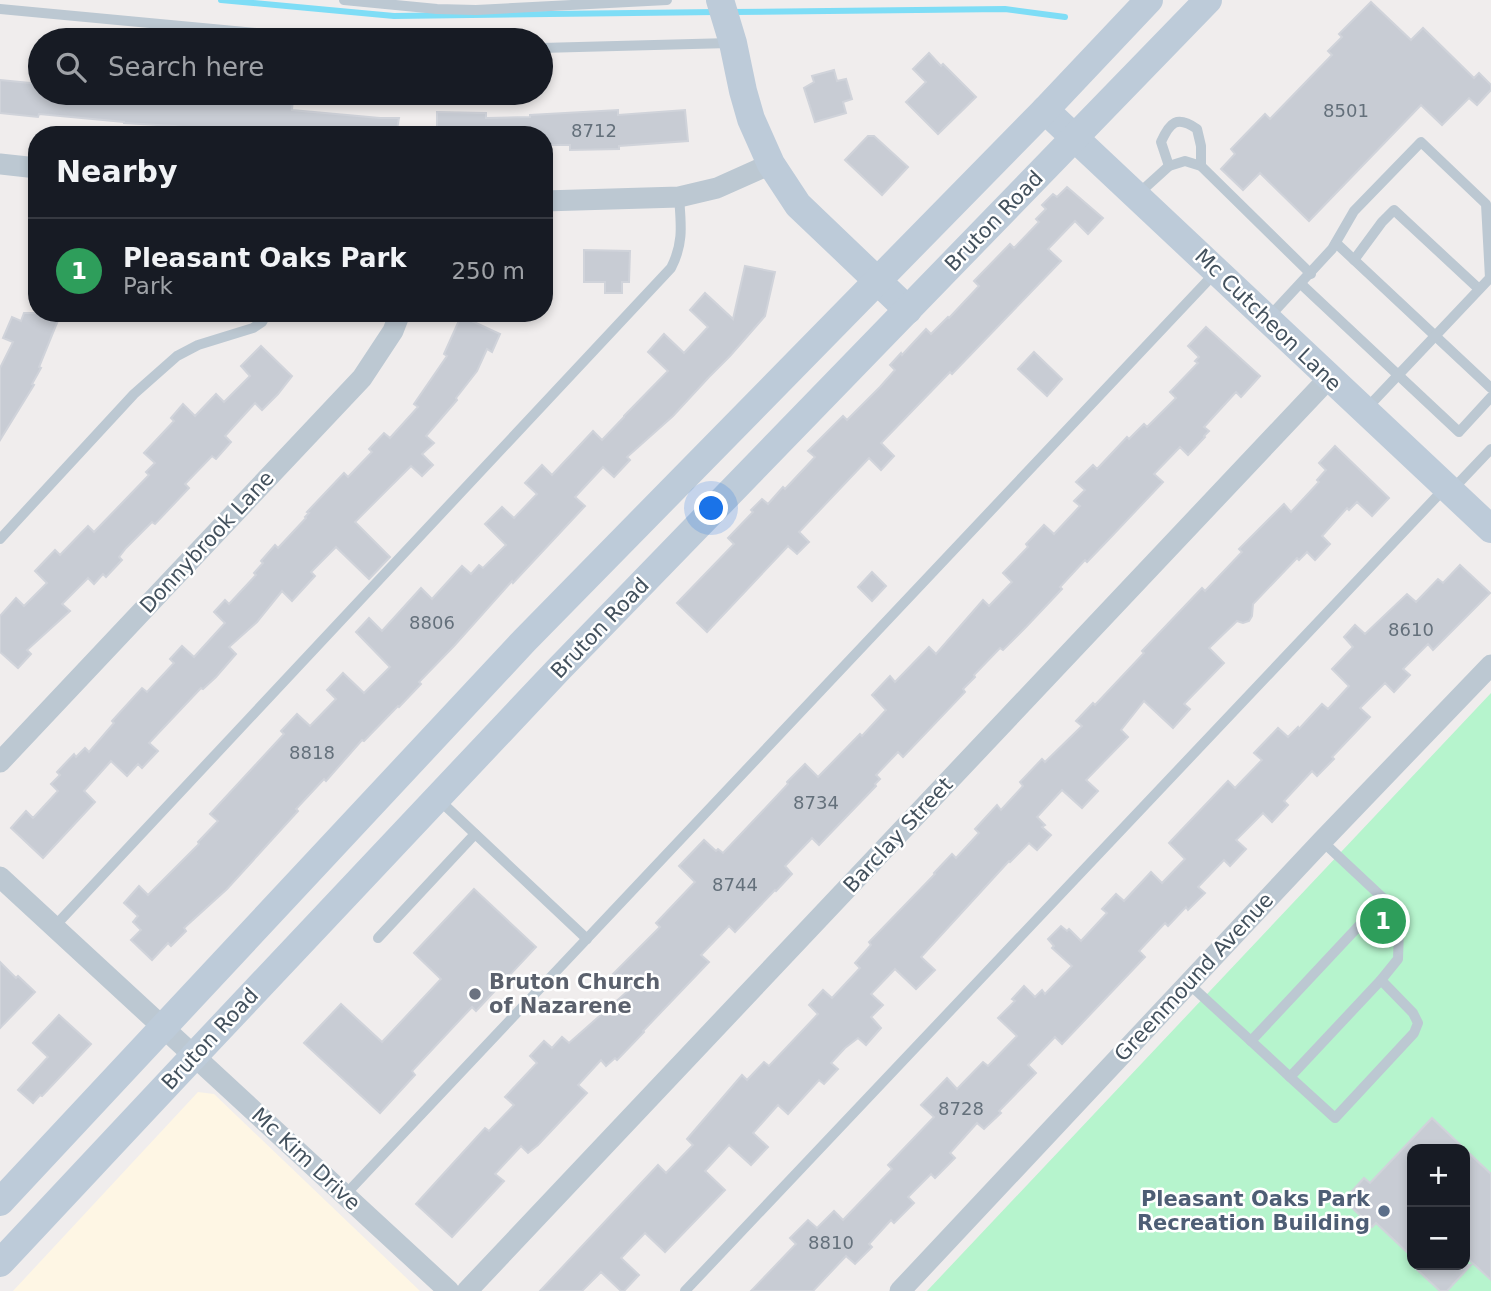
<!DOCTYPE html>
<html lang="en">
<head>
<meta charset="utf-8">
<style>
  :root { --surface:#171b24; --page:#20242c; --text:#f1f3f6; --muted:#9ea1a6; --line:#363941; --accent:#7c3aed }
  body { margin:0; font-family:"DejaVu Sans",sans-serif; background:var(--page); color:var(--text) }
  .controls { position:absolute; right:21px; bottom:21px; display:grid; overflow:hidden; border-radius:14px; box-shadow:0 4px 10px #0003 }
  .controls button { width:63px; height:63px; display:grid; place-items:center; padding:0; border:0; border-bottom:2px solid var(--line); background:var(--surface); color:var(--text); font:35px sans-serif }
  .you { position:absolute; left:712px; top:509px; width:24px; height:24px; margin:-18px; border:5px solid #fff; border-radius:50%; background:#1a73e8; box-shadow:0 0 0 10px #1a73e833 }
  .badge { display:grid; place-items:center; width:46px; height:46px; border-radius:50%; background:var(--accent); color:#fff; font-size:23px; font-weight:700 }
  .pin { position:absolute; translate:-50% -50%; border:4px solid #fff; box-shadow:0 2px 7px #0006 }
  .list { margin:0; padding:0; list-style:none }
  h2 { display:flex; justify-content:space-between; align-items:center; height:91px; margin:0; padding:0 28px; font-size:30px }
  h2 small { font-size:23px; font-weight:400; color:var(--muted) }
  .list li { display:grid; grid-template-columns:46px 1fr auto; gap:21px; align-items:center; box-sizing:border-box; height:105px; padding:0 28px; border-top:2px solid var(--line) }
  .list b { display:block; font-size:26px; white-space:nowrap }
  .list p { margin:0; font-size:23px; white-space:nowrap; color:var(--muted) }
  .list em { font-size:23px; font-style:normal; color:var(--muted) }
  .icon { flex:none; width:38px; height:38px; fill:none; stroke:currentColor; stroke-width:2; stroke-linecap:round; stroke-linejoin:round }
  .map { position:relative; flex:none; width:1491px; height:1291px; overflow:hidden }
  .search { position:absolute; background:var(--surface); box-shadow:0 4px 10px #0003; left:28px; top:28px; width:525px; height:77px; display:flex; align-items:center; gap:18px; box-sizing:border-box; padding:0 24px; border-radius:38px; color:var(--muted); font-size:26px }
  .panel { position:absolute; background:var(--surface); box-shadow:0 4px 10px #0003; left:28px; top:126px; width:525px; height:196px; border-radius:28px }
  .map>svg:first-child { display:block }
</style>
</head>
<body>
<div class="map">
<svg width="1491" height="1291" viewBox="0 0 1491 1291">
  <rect width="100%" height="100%" fill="#f0eded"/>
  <!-- commercial -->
  <path fill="#fef6e4" d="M198,1092l16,2 206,197h-407z"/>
  <!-- green -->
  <path fill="#b6f4cd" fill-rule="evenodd" d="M1491,693v598h-564zM1412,1149h53v116h-53z"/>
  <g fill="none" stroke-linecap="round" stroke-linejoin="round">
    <!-- stream -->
    <g stroke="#7eddf6" stroke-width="6">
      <path d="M221,0l173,16 323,-4"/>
      <path d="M731,12l274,-3 60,8"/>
    </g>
  </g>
  <!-- building -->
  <g fill="#c8ccd4" stroke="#d0d3da" stroke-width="2">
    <path d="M1371,2l40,38 12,-12 51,50 5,-5 12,12v5l-14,15 -8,-7 -27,27 -21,-20 -112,116 -49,-48 -17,17 -22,-21 14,-15 -4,-5 34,-35 5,5 62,-64 -4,-4 14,-14 -3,-3z"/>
    <path d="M929,53l12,13 2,-2 33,33 -38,37 -32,-32 20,-20 -13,-13z"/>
    <path d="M834,70l3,11 9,-2 6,20 -9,3 3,11 -31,9 -11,-34 10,-6 -2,-6z"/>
    <path d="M0,80l40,4v9h137l86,9v-6l30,3 -1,11 88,8h19l-3,17h-148l-74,-9 -50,-3v-1l-85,-8 -1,3 -38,-4z"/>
    <path d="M618,110v5l67,-5 3,31 -69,5v3l-49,1v-5h-26v-10h-107v-23l49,1v5l44,-1v-2z"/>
    <path d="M868,136h6l34,31 -26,28 -37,-35z"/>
    <path d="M1067,187l36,31 -15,16 -13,-13 -27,28 13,12 -109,113 -2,-2 -69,71 13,13 -13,14 -12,-12 -70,74 10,10 -12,12 -9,-8 -81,86 -30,-29 57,-59 -6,-6 25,-26 -2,-2 11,-11 6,5 15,-17 2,2 30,-32 -7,-6 35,-35 4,4 33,-33 15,-17 -5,-5 11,-12 1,2 24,-26 5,5 17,-17 1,1 30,-32 -5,-5 36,-37 4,4 25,-26 -3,-3 10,-10 -4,-4 11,-11 4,3z"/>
    <path d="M584,250l46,1 -1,31h-7v11h-17v-11h-21z"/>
    <path d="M745,266l30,6 -10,44 -35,40 -21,21 -36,39 -46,41 3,3 -16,17 -11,-10 -28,30 10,9 -72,77 -1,-2 -58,65 -35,36 2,2 -22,23 -1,-1 -34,35 -2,-1 -36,41 -2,-2 -28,30 2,2 -71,78 -43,39 2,3 -15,15 -3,-3 -16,17 -21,-20 10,-10 -8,-8 5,-6 -14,-13 15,-17 9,9 51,-51 -1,-2 20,-21 -8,-7 74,-80 -3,-3 16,-17 13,12 26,-27 -9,-9 16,-17 21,20 26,-26 -34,-35 13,-14 13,13 39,-43 11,11 30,-33 9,8 8,-9 4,3 23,-23 -21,-21 17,-17 12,11 23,-24 -12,-11 17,-18 10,10 41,-44 9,9 22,-23v-1l44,-45 -20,-19 16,-18 20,19 24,-26 -18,-17 15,-17 28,26z"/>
    <path d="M24,313h37l-22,54 2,1 -9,16 2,1 -34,55v-72l13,-26 -10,-4 9,-21 9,4z"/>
    <path d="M461,316l39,18 -8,18 -5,-3 -10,22 -21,27 1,2 -31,36 8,7 -12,11 11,11 -11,11 -11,-10 -56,56 35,35 -21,22 -33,-32 -25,25 4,4 -23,25 -10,-10 -25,31 -28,25 7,7 -20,23 -13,12 -2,-1 -52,55 9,8 -16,17 -4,-4 -11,12 -16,-15 -27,30 11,11 -52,56 -32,-30 15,-17 7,7 25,-27 -7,-7 9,-9 -3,-3 17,-18 2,3 9,-9 4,4 25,-29 -2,-2 30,-33 5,4 27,-29 -4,-4 12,-13 12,11 31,-34 -11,-11 11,-12 4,4 27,-29 -2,-2 9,-10 -2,-2 14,-16 3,3 28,-30 -1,-1 4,-4 -2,-1 37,-39 4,4 24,-25 -3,-3 15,-16 6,5 28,-31 -4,-3 33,-48 -3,-2z"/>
    <path d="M1206,327l54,49 -19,21 -5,-5 -32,35 5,4 -5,5 1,1 -17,18 -8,-8 -26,27 9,8 -52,55 -24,25 -2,-2 -25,27 2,2 -36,38 -23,23 -3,-2 -26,27 1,2 -12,12 2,3 -62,65 -5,-5 -22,23 4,4 -5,5 1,2 -57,59 -7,-7 -27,28 7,8 -16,17 -1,-1 -40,42 -6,-6 -28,29 8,7 -66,69 1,1 -27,28 -2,-2 -9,8 -5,-6 -23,25 9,8 -49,52 -10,8 -7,-7 -26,28 9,7 -52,56 -36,-33 69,-76 4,3 25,-26 -9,-8 32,-34 -7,-7 14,-15 8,7 10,-11 7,6 60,-53 -16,-16 47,-47 -4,-4 39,-41 -16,-16 25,-26 12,11 2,-2 5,4 65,-69 -1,-2 18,-18 13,13 42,-43 2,2 24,-26 -14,-15 18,-19 5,6 34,-35 7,7 47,-54 6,6 23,-24 -9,-9 25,-26 -2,-3 18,-19 10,9 26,-28 -6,-5 11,-11 -9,-8 17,-17 4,4 30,-32 2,2 15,-15 3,3 29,-29 -6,-6 28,-29 -3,-2 4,-4 -11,-11z"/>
    <path d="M261,346l31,30 -14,18 -16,16 -7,-7 -30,33 6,6 -15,17 -4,-3 -27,28 4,4 -34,36 -3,-2 -26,26 -7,9 3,3 -16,17 -3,-3 -9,10 -6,-6 -26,26 8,7 -43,39 4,4 -13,14 -18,-16v-36l16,-18 8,8 23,-23 -12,-12 20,-21 5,5 28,-29 6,6 55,-57 -3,-3 9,-9 -11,-10 30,-32 -3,-3 12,-14 12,12 21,-22 8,8 26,-26 -9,-10z"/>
    <path d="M1034,352l28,27 -15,17 -29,-27z"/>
    <path d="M1335,446l54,52 -17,18 -15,-14 -8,8 -2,-2 -25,28 8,8 -15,16 -8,-8 -8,8 -2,-2 -44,46 -1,12 -3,5 -6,2 -6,-2 -28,27 15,15 -40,41 6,5 -17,19 -29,-27 -23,29 7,7 -42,43 12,11 -16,17 -20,-18 -25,27 8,8 -3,2 9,8 -14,15 -8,-7 -19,19 -1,-1 -88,96 14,13 -19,19 -21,-20 -24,25 12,11 -12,12 10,11 -15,17 -8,-7 -13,10 -14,15 7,6 -14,15 -5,-4 -31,34 -10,-9 -25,28 15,14 -17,18 -22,-20 -24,26 20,19 -60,62 -20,-19 -24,25 18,17 -15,16h-3l-20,-19 -19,19h-42l118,-126 8,8 27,-28 -6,-6 55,-64 5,5 17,-18 5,4 49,-52 -9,-9 14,-15 9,8 28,-30 -5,-5 16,-18 -2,-3 66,-68 -1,-1 18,-19 4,4 23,-25 -4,-4 22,-24 4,5 22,-24 -3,-4 22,-23 3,3 37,-36 -6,-5 17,-18 2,2 49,-52 -2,-2 60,-63 3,3 37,-39 -3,-3 45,-45 7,8 28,-30 -2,-2 9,-10 -7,-7z"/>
    <path d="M1460,565l30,28 -57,57 -5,-6 -25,25 7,6 -16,17 -9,-9 -25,25 10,9 -38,40 2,2 -17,17 -5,-5 -28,30 4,4 -16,17 -9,-9 -27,27 10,9 -16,17 -6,-6 -26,27 7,6 -17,17 -2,-3 -18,19 -3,-3 -26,28 6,6 -83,87 -7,-7 -27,28 8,8 -37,38 2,2 -17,16 -7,-6 -27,30 5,5 -20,20 -4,-4 -23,23 6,6 -20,20 -3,-3 -22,24 3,3 -17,17 -9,-8 -33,35h-62l45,-47 -6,-6 18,-18 9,8 17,-17 9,9 49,-51 -4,-4 46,-48 -13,-12 26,-27 10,11 26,-27 5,4 29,-30 -19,-18 17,-17 -3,-2 12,-13 11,11 7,-7 3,4 27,-28 -20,-18 2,-2 -6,-7 13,-13 6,5 2,-2 12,12 26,-28 -5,-4 14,-15 8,7 27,-29 11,11 23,-24 -16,-16 59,-62 7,7 27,-28 -8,-7 24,-25 10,9 10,-10 1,2 23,-25 6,5 21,-23 -17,-17 21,-22 -9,-10 11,-12 10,9 42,-40 9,8 22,-23 5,4z"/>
    <path d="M872,572l14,14 -14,15 -14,-14z"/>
    <path d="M474,889l62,58 -60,64 -4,-4 -60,64 3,4 -35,38 -76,-70 37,-39 41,38 59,-63 -27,-26z"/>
    <path d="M0,962l16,16 2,-2 17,16 -35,36z"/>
    <path d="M59,1015l32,29 -49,52 -2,-1 -7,8 -15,-13 30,-33 -15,-14z"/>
    <path d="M1432,1118l59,56v106l-26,-24v-107h-53v108l-36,-34 -4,4 -28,-27 20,-22 6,5z"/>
    <path d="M1412,1265h59l-24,26h-7z"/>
  </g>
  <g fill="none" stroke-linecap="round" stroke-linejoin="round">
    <!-- lane -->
    <g stroke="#bcc8d2" stroke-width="10">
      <path d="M344,0l93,9 39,1 191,-10"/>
      <path d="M0,9l332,31"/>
      <path d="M541,48l189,-5"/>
      <path d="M1169,166l-8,-24c9,-20 16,-27 36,-13l4,17v20"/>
      <path d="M1137,195l32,-29 16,-5 16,5 110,108"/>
      <path d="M1336,243l155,145"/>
      <path d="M1354,260l28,-38 12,-12 85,79"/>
      <path d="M1301,284l158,148 32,-35"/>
      <path d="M1268,318l64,-69 22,-38 67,-69 65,62 4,74 -124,131"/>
      <path d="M1452,490l39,-41"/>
      <path d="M0,539l134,-145 43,-38 21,-11 55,-17 9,-6 5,-9"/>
      <path d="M437,798l150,141"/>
      <path d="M54,927l617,-659c13,-25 10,-44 8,-71"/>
      <path d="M378,938l97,-104"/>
      <path d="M1188,983l102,94 91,-97 17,-21 1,-30 -15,-30 -62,-58"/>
      <path d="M1251,1041l133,-142"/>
      <path d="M1290,1077l45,41 79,-85 4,-10 -5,-10 -32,-33"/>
      <path d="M345,1195l870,-922"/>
      <path d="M685,1291l759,-802"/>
    </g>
    <!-- street -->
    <g stroke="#bcc8d2" stroke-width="21">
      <path d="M0,164l37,4"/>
      <path d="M544,201l135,-4 38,-9 54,-24"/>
      <path d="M0,762l362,-384 31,-47 7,-18"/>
      <path d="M0,877l449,414"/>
      <path d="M467,1291l862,-913"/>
      <path d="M900,1291l422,-450 169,-176"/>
    </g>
    <!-- secondary -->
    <g stroke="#bdcbd9" stroke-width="28">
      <path d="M720,0l13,43 10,48 8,28 20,45 27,41 110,105"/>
      <path d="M1045,110l446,419"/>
      <path d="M0,1202l524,-561 521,-531 104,-110"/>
      <path d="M0,1263l194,-207 363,-385 651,-671"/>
    </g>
  </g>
  <!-- markers -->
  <circle fill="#6b7280" stroke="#fff" stroke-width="2.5" cx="475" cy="994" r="7"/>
  <circle fill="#5c6f8a" stroke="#fff" stroke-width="2.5" cx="1384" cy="1211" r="7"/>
  <g text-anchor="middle" stroke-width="5" stroke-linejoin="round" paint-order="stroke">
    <!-- number labels -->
    <g font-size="18" fill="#64707b">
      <text x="1346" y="117">8501</text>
      <text x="594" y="137">8712</text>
      <text x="432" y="629">8806</text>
      <text x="1411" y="636">8610</text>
      <text x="312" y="759">8818</text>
      <text x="816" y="809">8734</text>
      <text x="735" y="891">8744</text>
      <text x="961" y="1115">8728</text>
      <text x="831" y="1249">8810</text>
    </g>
    <!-- street labels -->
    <g font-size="21" fill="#43515d" stroke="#fff">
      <text transform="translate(994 221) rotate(-46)" y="7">Bruton Road</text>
      <text transform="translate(1268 320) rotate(44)" y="7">Mc Cutcheon Lane</text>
      <text transform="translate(207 542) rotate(-47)" y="7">Donnybrook Lane</text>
      <text transform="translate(600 628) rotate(-46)" y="7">Bruton Road</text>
      <text transform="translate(898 835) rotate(-47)" y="7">Barclay Street</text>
      <text transform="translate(1194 977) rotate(-47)" y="7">Greenmound Avenue</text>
      <text transform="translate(210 1039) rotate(-47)" y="7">Bruton Road</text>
      <text transform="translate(306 1159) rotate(43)" y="7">Mc Kim Drive</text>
    </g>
    <!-- worship labels -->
    <g font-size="21" font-weight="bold" fill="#5b616d" stroke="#fff" text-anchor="start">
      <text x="489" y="989">Bruton Church<tspan x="489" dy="24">of Nazarene</tspan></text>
    </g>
    <!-- service labels -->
    <g font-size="21" font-weight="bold" fill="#4e5e75" stroke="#fff" text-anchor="end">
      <text x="1370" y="1206">Pleasant Oaks Park<tspan x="1370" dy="24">Recreation Building</tspan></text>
    </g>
  </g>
</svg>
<div class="controls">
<button>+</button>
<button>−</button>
</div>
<div class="you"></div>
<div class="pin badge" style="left:1383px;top:921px;background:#2e9e5b">1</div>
<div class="search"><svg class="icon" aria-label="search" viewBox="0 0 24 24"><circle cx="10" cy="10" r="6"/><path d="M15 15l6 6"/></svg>Search here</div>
<section class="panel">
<h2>Nearby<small></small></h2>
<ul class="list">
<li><span class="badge" style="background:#2e9e5b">1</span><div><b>Pleasant Oaks Park</b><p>Park</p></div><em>250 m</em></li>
</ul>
</section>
</div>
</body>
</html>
